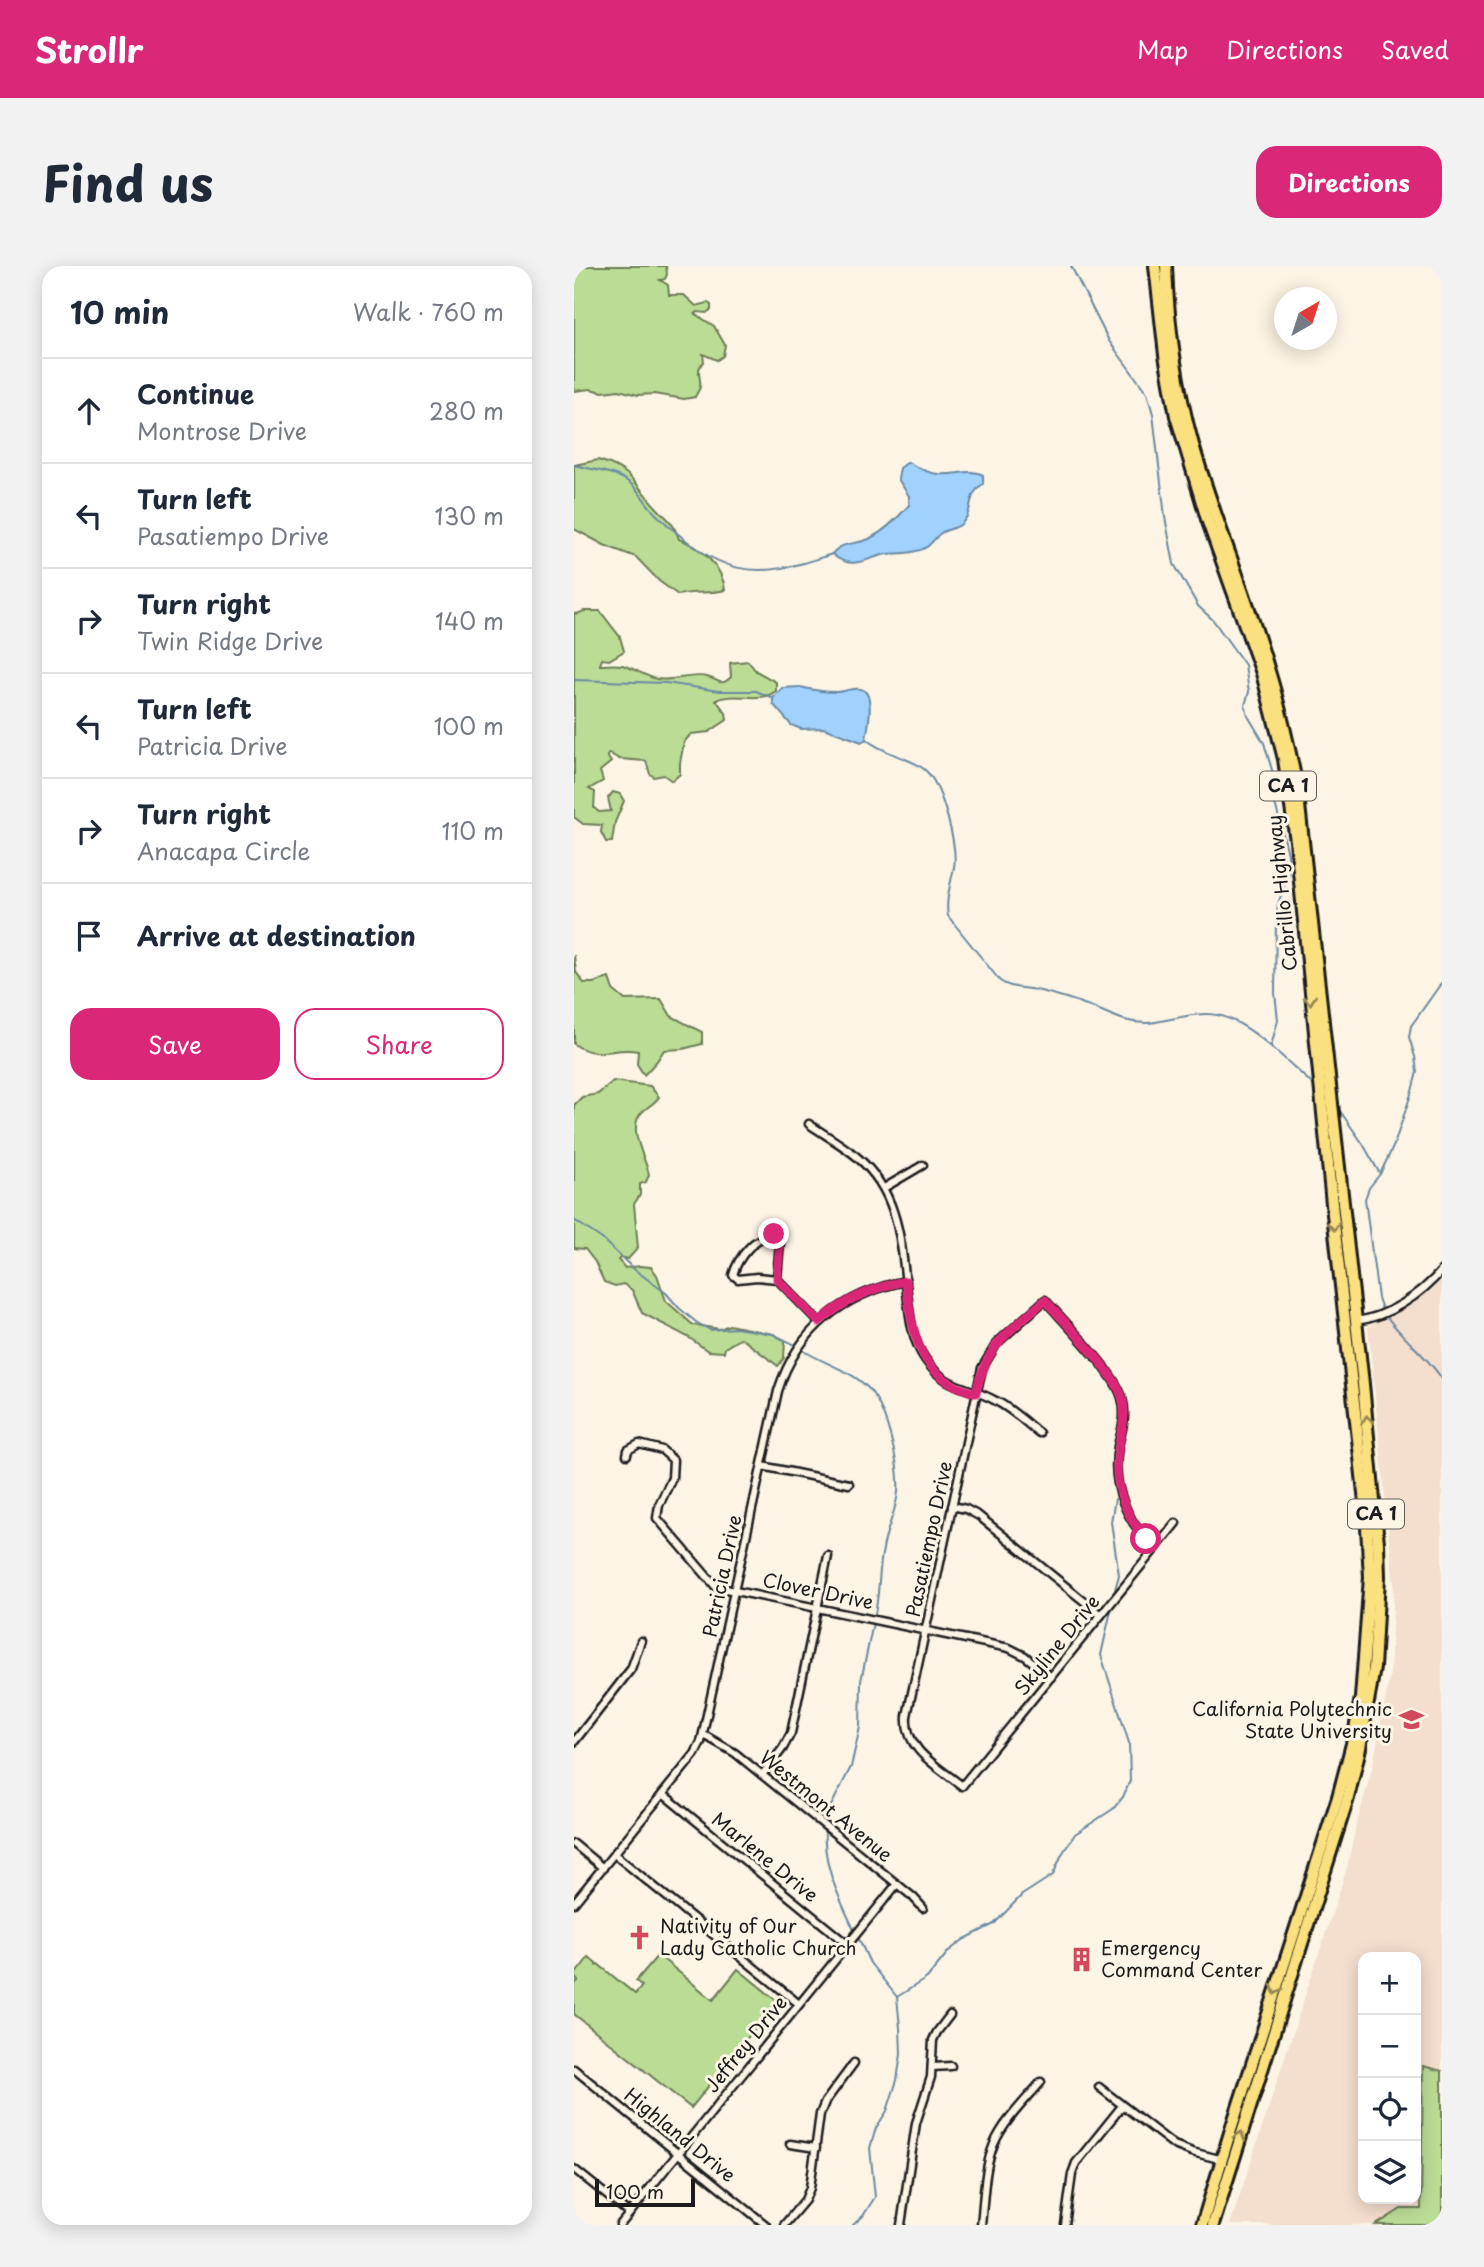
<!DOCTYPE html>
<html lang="en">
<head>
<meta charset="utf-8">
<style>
  :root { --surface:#fff; --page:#f2f2f3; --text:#1f2937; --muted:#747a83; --line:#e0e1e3; --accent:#db2777 }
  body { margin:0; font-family:"Playpen Sans",sans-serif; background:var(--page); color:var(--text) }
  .controls { position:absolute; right:21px; bottom:21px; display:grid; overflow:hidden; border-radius:14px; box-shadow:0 4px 18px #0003 }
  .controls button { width:63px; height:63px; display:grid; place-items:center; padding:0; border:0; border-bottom:2px solid var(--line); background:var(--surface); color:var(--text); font:35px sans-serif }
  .compass { position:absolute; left:700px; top:21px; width:63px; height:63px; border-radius:50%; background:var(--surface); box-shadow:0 4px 18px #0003; rotate:39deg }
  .scale { position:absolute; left:21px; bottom:18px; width:100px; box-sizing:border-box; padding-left:7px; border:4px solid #1c1c1c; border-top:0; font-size:19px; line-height:24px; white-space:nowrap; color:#1c1c1c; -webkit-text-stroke:5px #fcf5e5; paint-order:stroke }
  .stop { position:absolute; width:21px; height:21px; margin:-16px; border:5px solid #db2777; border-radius:50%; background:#fff }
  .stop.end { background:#db2777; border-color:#fff; box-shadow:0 2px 7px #0008 }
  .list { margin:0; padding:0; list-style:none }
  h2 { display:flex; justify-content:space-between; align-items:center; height:91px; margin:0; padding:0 28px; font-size:30px }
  h2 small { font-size:23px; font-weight:400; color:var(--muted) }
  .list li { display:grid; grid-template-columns:46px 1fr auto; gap:21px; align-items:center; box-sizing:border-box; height:105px; padding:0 28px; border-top:2px solid var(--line) }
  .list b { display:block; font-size:26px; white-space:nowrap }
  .list p { margin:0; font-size:23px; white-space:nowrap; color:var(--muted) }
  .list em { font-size:23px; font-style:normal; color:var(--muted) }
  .actions { display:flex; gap:14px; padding:21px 28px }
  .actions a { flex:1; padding:16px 0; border:2px solid var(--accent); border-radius:21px; text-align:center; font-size:24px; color:var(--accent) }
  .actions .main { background:var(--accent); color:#fff }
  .icon { flex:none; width:38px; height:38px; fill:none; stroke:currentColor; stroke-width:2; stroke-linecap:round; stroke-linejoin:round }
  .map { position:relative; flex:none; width:868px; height:1959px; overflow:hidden; border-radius:21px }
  header { display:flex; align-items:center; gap:42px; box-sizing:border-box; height:98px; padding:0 35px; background:var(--accent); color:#fff }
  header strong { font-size:33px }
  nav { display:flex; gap:38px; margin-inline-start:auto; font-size:24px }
  .intro { display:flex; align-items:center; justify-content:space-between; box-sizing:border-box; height:168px; padding:0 42px }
  h1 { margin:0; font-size:49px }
  .button { padding:18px 32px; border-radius:21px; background:var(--accent); color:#fff; font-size:24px; font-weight:700 }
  main { display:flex; gap:42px; padding:0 42px }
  aside { flex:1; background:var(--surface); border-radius:21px; box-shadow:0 4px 18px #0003 }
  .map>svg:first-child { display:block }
</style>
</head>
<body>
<header>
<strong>Strollr</strong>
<nav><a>Map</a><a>Directions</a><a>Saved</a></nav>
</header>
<div class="intro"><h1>Find us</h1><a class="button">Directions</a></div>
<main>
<aside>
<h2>10 min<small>Walk · 760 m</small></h2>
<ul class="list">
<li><svg class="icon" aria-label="ahead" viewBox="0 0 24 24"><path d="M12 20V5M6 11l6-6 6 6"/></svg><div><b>Continue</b><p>Montrose Drive</p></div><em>280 m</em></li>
<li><svg class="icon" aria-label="left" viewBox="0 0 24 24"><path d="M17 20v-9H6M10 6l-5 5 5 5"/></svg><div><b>Turn left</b><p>Pasatiempo Drive</p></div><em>130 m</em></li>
<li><svg class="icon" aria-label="right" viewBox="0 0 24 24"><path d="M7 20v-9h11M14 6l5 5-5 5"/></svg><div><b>Turn right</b><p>Twin Ridge Drive</p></div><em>140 m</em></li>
<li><svg class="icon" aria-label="left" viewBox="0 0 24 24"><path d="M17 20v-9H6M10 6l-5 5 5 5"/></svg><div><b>Turn left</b><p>Patricia Drive</p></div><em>100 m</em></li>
<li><svg class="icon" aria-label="right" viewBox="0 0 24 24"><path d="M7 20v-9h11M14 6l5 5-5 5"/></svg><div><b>Turn right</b><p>Anacapa Circle</p></div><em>110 m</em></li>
<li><svg class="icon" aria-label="arrive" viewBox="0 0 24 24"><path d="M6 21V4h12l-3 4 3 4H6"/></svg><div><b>Arrive at destination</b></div></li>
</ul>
<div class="actions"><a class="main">Save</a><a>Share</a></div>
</aside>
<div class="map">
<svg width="868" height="1959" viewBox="0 0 868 1959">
  <rect width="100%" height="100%" fill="#fcf5e5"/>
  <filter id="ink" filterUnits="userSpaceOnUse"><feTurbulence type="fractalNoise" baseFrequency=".0143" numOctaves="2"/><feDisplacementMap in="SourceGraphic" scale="14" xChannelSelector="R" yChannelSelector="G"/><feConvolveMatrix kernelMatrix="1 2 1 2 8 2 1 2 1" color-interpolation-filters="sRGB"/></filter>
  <g filter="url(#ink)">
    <!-- built -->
    <path fill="#f4dece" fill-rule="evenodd" d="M868,1013v946h-212l117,-357 8,-38 18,-65 17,-91 4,-89 -26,-258 61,-35zM789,1691h53v242h-53z"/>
    <!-- green -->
    <g fill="#bbdc95" stroke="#6c7c58" stroke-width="2">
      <path d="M0,0h92l1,8 -2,5 -5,1 8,5 1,10h15l12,11 12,-3 3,2v5l-5,3 -8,-1 -3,2 19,12 11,19 -2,11 -6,4 -14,-6 1,8c-10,8 -2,15 -4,25 -1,4 -4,7 -5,10l-11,2 -30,-5 -16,1 -19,-5 -16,2 -13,-3 -16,2z"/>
      <path d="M24,194c35,10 36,24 59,48 13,14 15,12 22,31 21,7 44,28 46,51 -15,4 -31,1 -47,5l-19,-14 -23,-24 -32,-12 -30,-16v-64z"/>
      <path d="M10,345h16l20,26 4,14 -15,9 -7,-1 -2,6c7,0 15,-1 22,0 9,2 25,12 35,14 16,3 35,-6 50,-2 11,2 13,11 24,0l-1,-14 18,-2 8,10 20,11v9c-16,13 -42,0 -60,9l10,13 1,7 -18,12 -18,2 -7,8 -4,21v11l-8,7 -8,-6 -10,2 -4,-3 -4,-13 -27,-2 -10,-6 -2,3 4,6 -11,9 3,10 -14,8 6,3 -1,16 5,4 12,-1 -3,-13 5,-6 7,2 4,7 -9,21 -3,20h-6l-5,-10 1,-7 -19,-1 -9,-7v-204l3,1z"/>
      <path d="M0,689l2,17 8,11h9l16,-5 4,12 12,10 36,-1 10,17 31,16v12l-19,5 -19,1 -7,11 -13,14 -7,-11 1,-13c-25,-5 -40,10 -64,-7z"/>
      <path d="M39,815l37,5 9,11c-5,8 -14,10 -20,19 -10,17 7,42 10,59l-3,7 -6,2v11l-6,9 4,44 -10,11 -7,-2 -3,3 7,8 15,-2 11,1 6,8 9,26 27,24 27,4 9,-4 44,9 12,7 -1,17 -6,8 -37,-28 -16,10 -1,4 -16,-1 -20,-14 -46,-24 -10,-23 -9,-6 -8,2 -11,-4 -9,-20 -10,-13 -11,-1v-143l8,-8 16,-3z"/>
      <path d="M84,1689l55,45 25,-31 39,32 -86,107 -117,-94v-29l4,-4 -4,-5 15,-19 7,6v2l2,-1 37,30 7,-8 -6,-5z"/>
      <path d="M849,1800l19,5v154h-66l25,-16h20z"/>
    </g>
    <!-- water -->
    <g fill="#a0d2fd" stroke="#6b89a3" stroke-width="2">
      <path d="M334,196c10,6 19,11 31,12 14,2 31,-6 44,1v9c-18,12 -8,29 -23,41 -5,4 -14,4 -19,8 -6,4 -9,11 -16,15 -11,6 -25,5 -37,6 -20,3 -36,18 -56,0 10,-13 24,-9 37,-15 16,-8 29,-21 40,-34v-9l-11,-17 2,-11z"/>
      <path d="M226,421c12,3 25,5 38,5 7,-1 15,-4 22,-3 16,2 8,39 6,50l-4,3 -38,-14 -23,1 -10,-4 -18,-21v-6l9,-10z"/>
    </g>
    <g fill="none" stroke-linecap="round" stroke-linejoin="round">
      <!-- stream -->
      <g stroke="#6b89a3" stroke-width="2">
        <path d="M497,0l38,75 38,52 6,21 12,103 9,47 24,42 15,14 32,45 4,27 -4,13 3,11 16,27 8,27 3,17v16l13,51 1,19 -11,31 -2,17 -1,72 3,27 -7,26"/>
        <path d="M0,199c19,5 40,6 56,18 11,9 17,23 28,33 62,58 92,67 174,38"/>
        <path d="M0,414l92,3 53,8h37l17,7"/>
        <path d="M292,473c18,16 49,19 62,34 14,15 30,74 26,94 -3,16 -9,33 -6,49l52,65c11,8 23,6 36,9 18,4 38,10 56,17 18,7 35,17 56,16 22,-2 47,-12 69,-8 33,6 73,50 99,72"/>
        <path d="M764,842l25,36 17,30"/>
        <path d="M0,954l28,19 33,31 31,23 13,15 17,14 14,8 26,-2 37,6 24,12"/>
        <path d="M808,1043l-4,-11 -13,-99 4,-11 11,-14 14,-29 18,-54 5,-19 -2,-15 -6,-20 2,-11 31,-44"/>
        <path d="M811,1048c16,24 41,40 57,65"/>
        <path d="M227,1083c21,14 47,20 65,37 20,18 34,79 32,106 -2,20 -12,37 -15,57 -5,22 -3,46 -9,69"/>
        <path d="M539,1331l6,-22 -8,-53 4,-23"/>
        <path d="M252,1557l5,-17 20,-39 9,-40 1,-46 12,-58"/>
        <path d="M251,1562c-3,38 15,71 30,104"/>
        <path d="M323,1731l30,-19 22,-27 14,-11 31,-16 28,-29 31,-20 9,-21 13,-20 38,-25 10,-12 7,-16 -1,-38 -28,-88 11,-49"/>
        <path d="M279,1959l10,-9 12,-19 -5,-49 6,-20 11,-17 10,-31 4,-26 -1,-26 -3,-31 -27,-34 -12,-26"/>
      </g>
      <defs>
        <g id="minor">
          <path d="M235,858c16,11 34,21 48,33 42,35 44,85 50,136 3,23 4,46 18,66 21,31 43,26 71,42 16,8 29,21 43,32"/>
          <path d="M310,922l39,-23"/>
          <path d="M200,968l4,2 2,5 -3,38 -20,-2 -19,2 -5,-4c5,-18 22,-39 41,-41z"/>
          <path d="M203,1013l42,43"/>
          <path d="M781,1055c32,-3 67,-27 87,-51"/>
          <path d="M53,1189l1,-5 11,-6 23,6 11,10 -1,18 -13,27 -2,13 59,69 293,61 16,8 26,21"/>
          <path d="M188,1200l87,18"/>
          <path d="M378,1240l14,3 13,7 122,99"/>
          <path d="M581,1282c-29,-26 -44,-63 -37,-102 4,-17 9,-31 4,-48 -7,-26 -58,-76 -77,-98l-48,43 -15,25 -75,348c-3,34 32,51 55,70l214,-263"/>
          <path d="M130,1469l31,18 178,144 10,11"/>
          <path d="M0,1476l57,-73 10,-28"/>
          <path d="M188,1509l21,-27 8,-15 37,-177"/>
          <path d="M89,1528l184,150"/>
          <path d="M0,1578l29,24"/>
          <path d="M40,1588l185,150"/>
          <path d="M0,1637l121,-149 6,-12 77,-351c19,-61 66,-98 128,-110"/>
          <path d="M358,1801l19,-1"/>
          <path d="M0,1803l192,156"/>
          <path d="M525,1821l75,58 18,7 31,8"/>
          <path d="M216,1878l26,4"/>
          <path d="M0,1903l55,44"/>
          <path d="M46,1959l277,-341"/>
          <path d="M210,1959l21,-25 5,-12 10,-74 5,-12 29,-39"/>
          <path d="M327,1959l15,-102 15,-46 2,-37 4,-8 13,-17"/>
          <path d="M407,1959c3,-26 3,-57 13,-81 10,-23 31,-43 47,-62"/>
          <path d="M491,1959l7,-51 4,-11 46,-57"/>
        </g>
        <g id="trunk">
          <path d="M581,0l10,89 11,61 31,103 55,154 22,86 12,82 37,373 33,297 4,66 -9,121 -8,42 -15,57 -106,329 -30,99"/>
          <path d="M592,0c2,59 11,122 27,179 22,75 53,148 75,223 12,39 21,79 29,119l66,597 15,159 1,34 -5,91 -14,80 -12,50 -135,427"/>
        </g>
      </defs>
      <!-- minor casing -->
      <use href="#minor" stroke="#1c1c1c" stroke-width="11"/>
      <!-- trunk casing -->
      <use href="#trunk" stroke="#1c1c1c" stroke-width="16"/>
      <!-- minor -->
      <use href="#minor" stroke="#fcf5e5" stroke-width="6"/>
      <!-- trunk -->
      <use href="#trunk" stroke="#fbe080" stroke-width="10"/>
    </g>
    <!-- one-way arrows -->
    <defs><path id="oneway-chevron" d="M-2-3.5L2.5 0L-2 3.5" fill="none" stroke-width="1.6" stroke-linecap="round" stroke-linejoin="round" transform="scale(1.75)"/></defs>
    <g stroke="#978853">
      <use href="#oneway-chevron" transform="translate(736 734) rotate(84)"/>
      <use href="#oneway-chevron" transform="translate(760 960) rotate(84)"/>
      <use href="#oneway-chevron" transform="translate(793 1154) rotate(-96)"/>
      <use href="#oneway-chevron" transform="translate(702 1724) rotate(108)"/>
      <use href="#oneway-chevron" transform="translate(666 1870) rotate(-72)"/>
    </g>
  </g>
  <g fill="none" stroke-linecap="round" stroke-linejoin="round" filter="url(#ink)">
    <!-- route -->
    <path stroke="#db2777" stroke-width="9" d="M200,968l4,2 2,5 -3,38 42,43c26,-23 54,-35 87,-41 6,51 11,98 70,112 11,-50 33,-61 69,-93 19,22 70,72 77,97 5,17 0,31 -3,48 -7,35 4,68 27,94"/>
  </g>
  <!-- icons -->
  <defs>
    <symbol id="university-bare" viewBox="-9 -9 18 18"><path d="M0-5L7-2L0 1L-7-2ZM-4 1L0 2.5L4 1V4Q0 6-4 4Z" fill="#d1495b" stroke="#fcf5e5" stroke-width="2.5" paint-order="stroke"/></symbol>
    <symbol id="church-bare" viewBox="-9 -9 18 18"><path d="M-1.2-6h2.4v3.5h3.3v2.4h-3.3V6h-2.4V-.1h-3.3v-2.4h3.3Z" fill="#d1495b" stroke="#fcf5e5" stroke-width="2.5" paint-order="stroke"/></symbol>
    <symbol id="building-bare" viewBox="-9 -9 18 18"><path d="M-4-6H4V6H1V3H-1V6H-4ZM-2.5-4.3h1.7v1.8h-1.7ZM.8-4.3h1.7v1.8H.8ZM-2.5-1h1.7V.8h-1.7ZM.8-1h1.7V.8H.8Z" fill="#d1495b" stroke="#fcf5e5" stroke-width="2.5" paint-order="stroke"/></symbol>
  </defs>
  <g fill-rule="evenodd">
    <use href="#university-bare" x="820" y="1436" width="35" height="35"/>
    <use href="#church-bare" x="48" y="1654" width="35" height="35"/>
    <use href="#building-bare" x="490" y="1676" width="35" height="35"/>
  </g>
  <g text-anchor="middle" stroke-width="6" stroke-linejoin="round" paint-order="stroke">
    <!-- shield labels -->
    <g fill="#fcf5e5" stroke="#5f5d58" stroke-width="2">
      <rect x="686" y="505.5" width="56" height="29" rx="5"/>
      <rect x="774" y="1233.5" width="56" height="29" rx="5"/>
    </g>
    <g font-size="18" font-weight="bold" fill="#1c1c1c">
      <text x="714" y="526">CA 1</text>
      <text x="802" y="1254">CA 1</text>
    </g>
    <!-- street labels -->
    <g font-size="19" fill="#1c1c1c" stroke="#fcf5e5">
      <text transform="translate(708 627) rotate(-96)" y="7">Cabrillo Highway</text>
      <text transform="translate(355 1273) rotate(-78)" y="7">Pasatiempo Drive</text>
      <text transform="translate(148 1310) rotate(-78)" y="7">Patricia Drive</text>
      <text transform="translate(244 1325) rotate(12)" y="7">Clover Drive</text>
      <text transform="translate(483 1379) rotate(-51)" y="7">Skyline Drive</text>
      <text transform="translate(252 1540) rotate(39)" y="7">Westmont Avenue</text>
      <text transform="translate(191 1591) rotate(39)" y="7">Marlene Drive</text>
      <text transform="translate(172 1778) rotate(-51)" y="7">Jeffrey Drive</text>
      <text transform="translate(106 1869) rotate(39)" y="7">Highland Drive</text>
    </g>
    <!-- poi labels -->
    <g font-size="19" fill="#1c1c1c" stroke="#fcf5e5" text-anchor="start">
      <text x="818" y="1450" text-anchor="end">California Polytechnic<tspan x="818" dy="22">State University</tspan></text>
      <text x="86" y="1667">Nativity of Our<tspan x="86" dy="22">Lady Catholic Church</tspan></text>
      <text x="527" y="1689">Emergency<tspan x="527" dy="22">Command Center</tspan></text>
    </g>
  </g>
</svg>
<div class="controls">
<button>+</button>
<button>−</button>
<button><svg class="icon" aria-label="locate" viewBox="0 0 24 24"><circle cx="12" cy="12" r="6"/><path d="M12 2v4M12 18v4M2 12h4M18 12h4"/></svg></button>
<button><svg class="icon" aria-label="layers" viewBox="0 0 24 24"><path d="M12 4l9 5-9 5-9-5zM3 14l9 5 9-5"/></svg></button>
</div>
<svg class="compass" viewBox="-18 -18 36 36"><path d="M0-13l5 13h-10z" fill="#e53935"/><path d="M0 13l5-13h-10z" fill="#747a83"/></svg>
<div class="scale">100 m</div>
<div class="stop" style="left:572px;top:1273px"></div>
<div class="stop end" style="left:200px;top:968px"></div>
</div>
</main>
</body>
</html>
